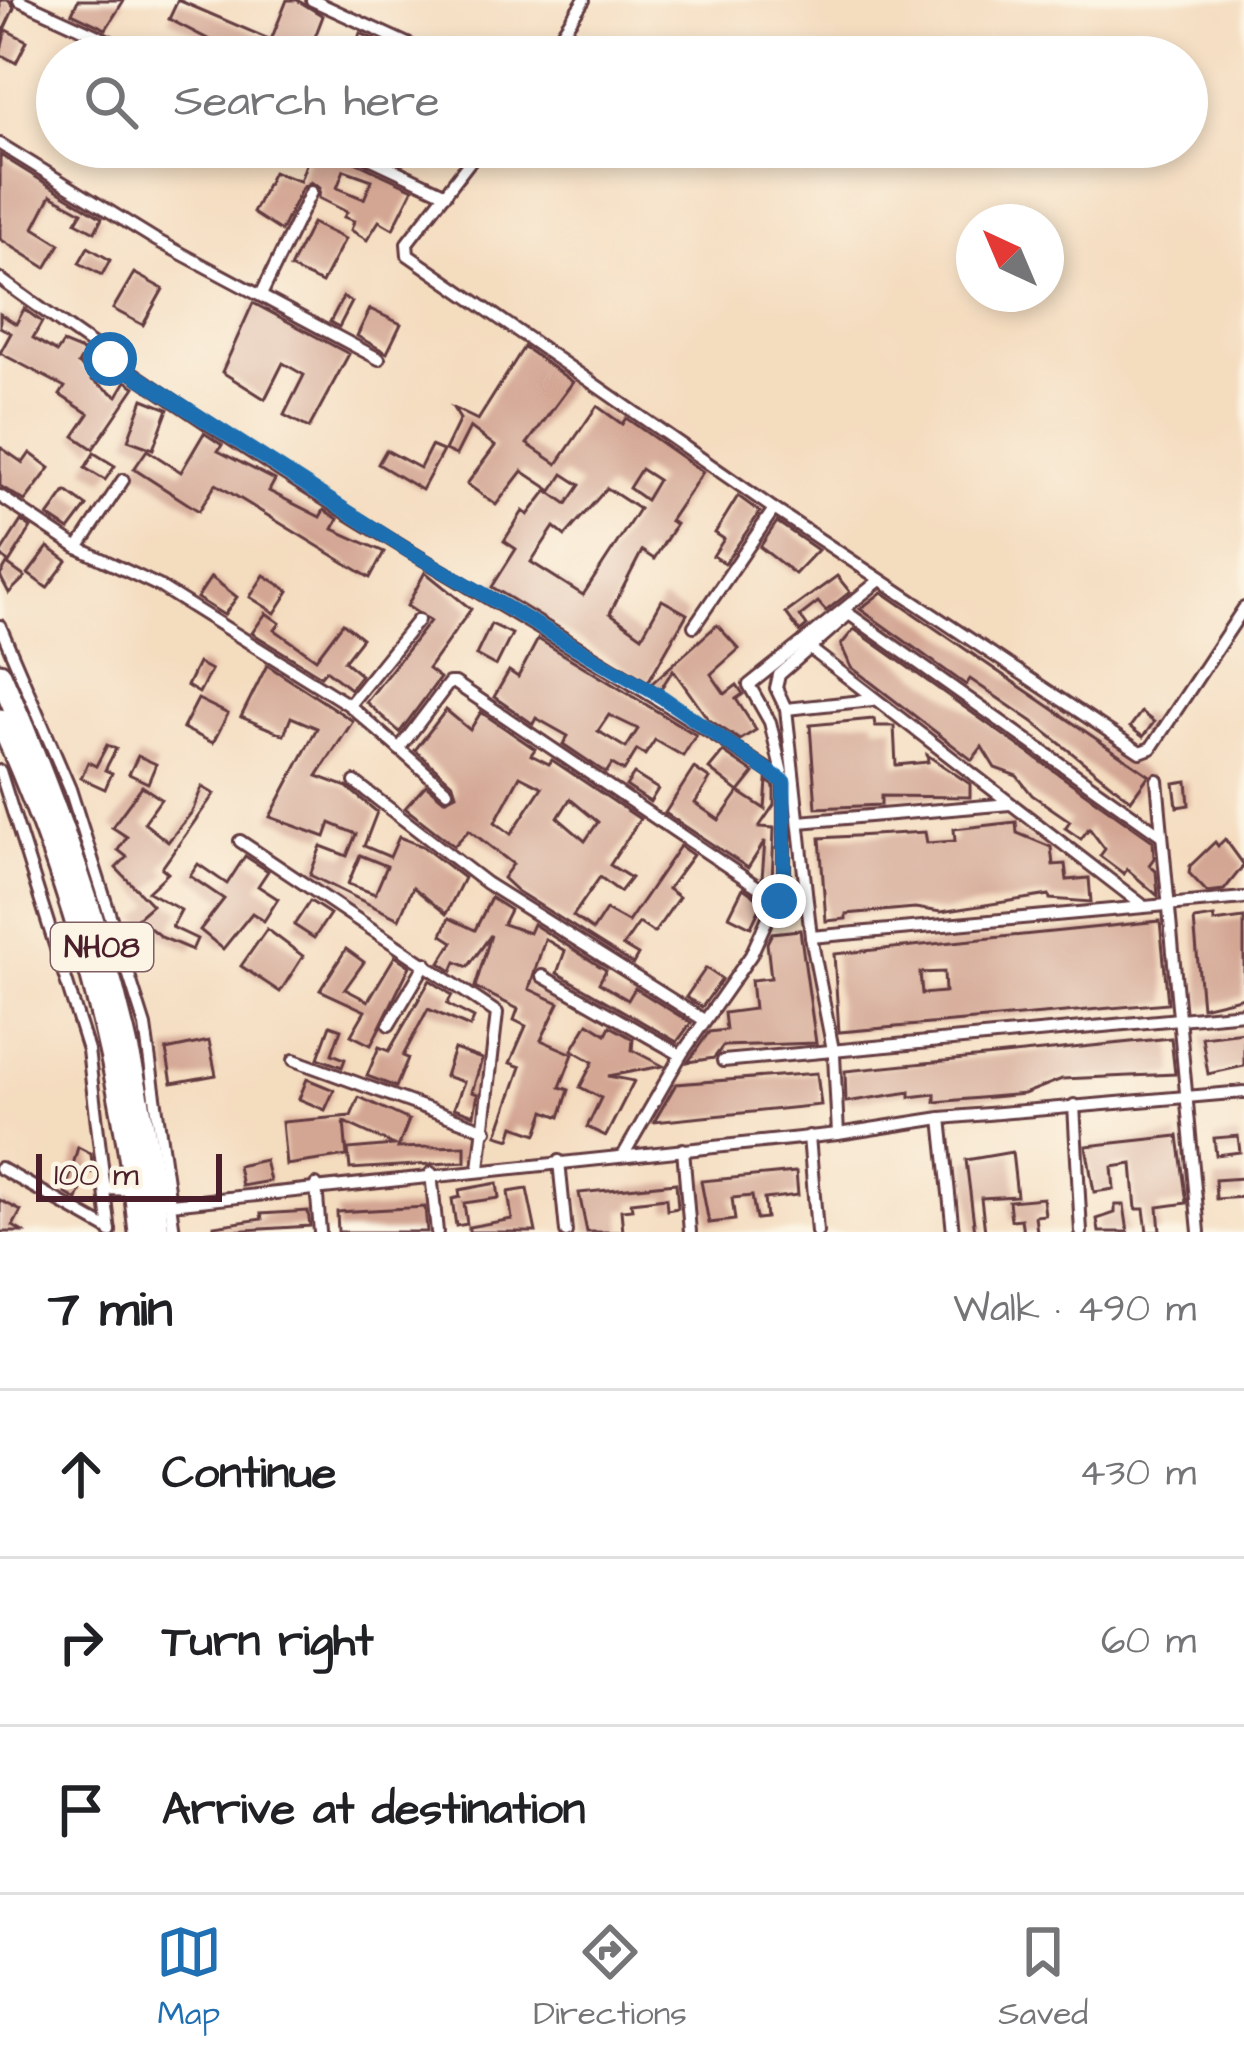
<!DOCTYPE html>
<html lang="en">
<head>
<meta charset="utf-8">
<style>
  :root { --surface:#fff; --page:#f6f6f6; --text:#202124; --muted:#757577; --line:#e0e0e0; --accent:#1f6fb2 }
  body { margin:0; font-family:"Architects Daughter",sans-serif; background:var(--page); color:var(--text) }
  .compass { position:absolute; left:956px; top:204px; width:108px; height:108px; border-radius:50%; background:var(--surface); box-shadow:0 6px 18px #0003; rotate:316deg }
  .scale { position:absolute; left:36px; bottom:30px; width:186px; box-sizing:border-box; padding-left:12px; border:6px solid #4a1f2b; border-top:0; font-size:33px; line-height:42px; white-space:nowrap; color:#4a1f2b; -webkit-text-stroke:9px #fcf5e5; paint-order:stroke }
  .stop { position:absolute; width:36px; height:36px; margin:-27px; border:9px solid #1f6fb2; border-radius:50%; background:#fff }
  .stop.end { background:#1f6fb2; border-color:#fff; box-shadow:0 3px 12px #0008 }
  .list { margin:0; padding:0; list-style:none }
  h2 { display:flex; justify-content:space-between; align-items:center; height:156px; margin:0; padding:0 48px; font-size:51px }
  h2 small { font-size:39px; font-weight:400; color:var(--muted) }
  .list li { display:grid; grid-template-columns:78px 1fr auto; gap:36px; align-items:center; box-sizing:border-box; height:168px; padding:0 48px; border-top:3px solid var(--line) }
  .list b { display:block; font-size:45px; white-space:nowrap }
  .list em { font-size:39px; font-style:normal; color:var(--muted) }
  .icon { flex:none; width:66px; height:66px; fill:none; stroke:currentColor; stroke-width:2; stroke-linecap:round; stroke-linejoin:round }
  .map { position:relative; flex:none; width:1244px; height:1232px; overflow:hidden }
  .search { position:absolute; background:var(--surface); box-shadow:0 6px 18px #0003; left:36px; right:36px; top:36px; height:132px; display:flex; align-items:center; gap:30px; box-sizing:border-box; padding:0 42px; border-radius:66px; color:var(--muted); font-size:45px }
  .sheet { height:660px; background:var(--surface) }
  nav { display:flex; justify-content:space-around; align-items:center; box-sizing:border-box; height:168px; border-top:3px solid var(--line); background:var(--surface); font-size:33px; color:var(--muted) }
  nav a { display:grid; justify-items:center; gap:6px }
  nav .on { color:var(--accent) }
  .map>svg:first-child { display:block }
</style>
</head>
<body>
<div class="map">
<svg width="1244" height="1232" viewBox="0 0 1244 1232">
  <rect width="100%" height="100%" fill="#fcf5e5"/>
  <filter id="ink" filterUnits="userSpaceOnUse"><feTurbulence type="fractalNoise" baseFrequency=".00833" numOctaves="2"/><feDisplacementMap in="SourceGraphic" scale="24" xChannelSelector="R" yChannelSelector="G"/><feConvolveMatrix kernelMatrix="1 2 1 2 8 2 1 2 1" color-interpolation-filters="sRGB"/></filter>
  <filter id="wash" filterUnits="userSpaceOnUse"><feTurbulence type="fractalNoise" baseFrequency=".004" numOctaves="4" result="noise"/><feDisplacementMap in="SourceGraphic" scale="48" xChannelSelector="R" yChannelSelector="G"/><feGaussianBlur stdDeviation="2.7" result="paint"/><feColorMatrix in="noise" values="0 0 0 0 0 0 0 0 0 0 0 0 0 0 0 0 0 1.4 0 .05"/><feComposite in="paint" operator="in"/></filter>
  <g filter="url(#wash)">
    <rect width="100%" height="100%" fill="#f4dcbf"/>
    <g id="blocks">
      <!-- building -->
      <g fill="#d3a593" fill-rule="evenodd">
        <path d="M0,0h9l5,8 -14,30z"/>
        <path d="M78,0h46l-18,29 -34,-16z"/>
        <path d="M178,0l93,40 16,-40h10l26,16 -8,21 18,5 -5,15h-85l-74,-38z"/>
        <path d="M6,30l21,11 -11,22 -16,-9z"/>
        <path d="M360,33l14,6 -6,18h-16z"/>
        <path d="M312,147h24l6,9 71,33 -20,40 -14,-8 -12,19 -16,-10 3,-9 -10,-4 3,-5 -28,-14 1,-10 -9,-6 -9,6 -21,43 -28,-18 20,-41 27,9zM344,170l28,10 -8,19 -27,-11z"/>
        <path d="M0,155l102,63 -7,14 -19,-10 6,-10 -31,-17 -17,33 26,16 -14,24 -46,-29z"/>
        <path d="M312,223l33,16 -23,44 -32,-15z"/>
        <path d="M88,247l22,13 -8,15 -23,-12z"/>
        <path d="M134,273l29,16 -20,36 -30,-16z"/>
        <path d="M343,297l9,5 -13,25 -9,-5z"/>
        <path d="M253,303l96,51 -40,74 -25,-13 20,-40 -21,-12 -18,36 -43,-27z"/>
        <path d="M24,309l18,13 -9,16 24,14 6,-9 22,9 -7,12 17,11 -3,5 25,16 9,-15 9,6 -42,62 -19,-13 15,-22 -29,-19 5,-8 -65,-34 11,-20 -11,-6v-13l16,10z"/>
        <path d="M370,309l31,15 -14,29 -30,-17z"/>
        <path d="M524,347l49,35 -46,62 30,20 40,-58 25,18 4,-6 77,54 -33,49 6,3 -22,35 -12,-8 -32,62 32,23 20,-36 25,14 -39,68 -156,-95 24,-38 -12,-8 19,-30 5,4 19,-25 20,14 13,-19 -17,-11 -11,17 -30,-20 -26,34 -29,-21 28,-38 -25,-19 -14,28 -11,-5 15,-31 -7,-11 25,12zM641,469l17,11 -12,20 -17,-12zM607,488l32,21 -56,86 -52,-33 23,-35 11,9z"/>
        <path d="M143,399l25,10 -15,40 -25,-9z"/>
        <path d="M204,433l18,12 -4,6 57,29 -6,11 51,26 4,-7 14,9 -5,10 51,23 -14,26 -154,-94 -17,27 -65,-42 13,-19 34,22z"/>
        <path d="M431,446l12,5 -21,39 -44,-26 8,-14 34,18z"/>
        <path d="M0,447l23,16 7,-10 20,15 -25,33 -25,-15z"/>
        <path d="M94,453l21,13 -10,14 -20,-12z"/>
        <path d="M66,491l21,15 -18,24 -21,-14z"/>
        <path d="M738,496l22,16 -35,51 -12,-7 11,-17 -9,-6z"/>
        <path d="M21,521l10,7 -22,35 -9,-9z"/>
        <path d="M777,522l41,28 -23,24 -35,-27z"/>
        <path d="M48,547l19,14 -20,27 -19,-14z"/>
        <path d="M7,564l18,13 -16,16 -9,-17z"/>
        <path d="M425,572l46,37 -43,60 12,9 -40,54 -34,-30 64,-81 -23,-15z"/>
        <path d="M264,575l25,16 -14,22 -25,-16z"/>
        <path d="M837,576l13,16 -24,19 -8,-9 -18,14 7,10 -7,6 -14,-19z"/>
        <path d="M211,577l26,20 -13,18 -27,-17z"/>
        <path d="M882,592l267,183 -18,25 -98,-78 -63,-43 -4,6 -106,-76z"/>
        <path d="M266,613l14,10 -5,7 41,29 27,-36 19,15 -18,23 17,14 -11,14 -24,-19 -5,6 -69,-43z"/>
        <path d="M491,624l21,10 -16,32 -20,-11z"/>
        <path d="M717,625l22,24 -28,25 14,20 12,-9 6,9 -7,5 20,31 -16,10 -32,-21 -35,-49 -13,20 -9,-6z"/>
        <path d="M854,629l299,212 1,17 -5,7 7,6 2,25 -31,-27 -3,5 -24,-18 5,-7 -16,-21 -8,11 -16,-11 5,-7 -38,-26 -15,-19 -22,-8 -13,-21 -10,13 -121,-93 -10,-22z"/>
        <path d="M538,639l158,96 -13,21 -28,-16 -10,15 -8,-5 -13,21 -12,-7 -6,9 -43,-29 5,-8 -32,-18 -3,6 -39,-27 15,-26 9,6zM609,715l29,14 -12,19 -28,-17z"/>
        <path d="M198,663l13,7 -12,23 -12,-7z"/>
        <path d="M267,665l86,56 -36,55 30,11 30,25 -13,34 26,11 9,-20 23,9 42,32 -18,36 -33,-27 -14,32 -89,-44 11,-29 26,10 9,-22 -26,-11 -5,14 -55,-20 47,-89 -26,-11 -7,18 -43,-18zM360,855l27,11 -12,28 -27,-10z"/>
        <path d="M198,699l30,15 -15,29 -30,-15z"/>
        <path d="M446,710l24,20 11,-18 54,37 -4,6 18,9 3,-4 88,59 -30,46 21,13 -11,14 -20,-15 -27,39 20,14 13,-20 22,12 52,-76 13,9 -25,34 11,8 -25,36 -15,-10 -16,23 15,9 -5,9 -116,-73 -14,-13 10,-14 -44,-34 -15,16 -49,-38 21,-23 18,15 12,-6 -3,-10 -38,-34zM520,776l22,11 -31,47 -16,-12zM570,799l28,23 -13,19 -27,-23z"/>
        <path d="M1141,712l13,10 -11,15 -13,-10z"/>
        <path d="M874,719l1,7h19l2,39 32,-3 -1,-7 43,29v13l-89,-1v9l-65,3 -6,-83z"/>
        <path d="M107,745l9,4 -11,21 7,3 -7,16 -24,-11 7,-16 8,4z"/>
        <path d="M723,752l31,21 -15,19 -30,-23z"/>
        <path d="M138,756l18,8 -8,19 -19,-9z"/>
        <path d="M694,768l16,11 -15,24 24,17 20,-28 26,17 2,-28 7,5v19l-15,22 15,1 -2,56 -10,-6 3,-37 -17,27 -83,-55z"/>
        <path d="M634,774l24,15 -8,13 -24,-16z"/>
        <path d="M1187,781l2,24 -12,2 -3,-24z"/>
        <path d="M142,786l19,13 -17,24 24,19 24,-30 10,-25 12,7 -52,74 6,5 -20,19 33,18 -9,17 25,12 -5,11 -31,-13 -24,-19 15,-13 -36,-37 11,-11 -9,-7 9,-13 -15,-10z"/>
        <path d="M1016,822l1,11 34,14 2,18 12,-1 2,16 22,-2 2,24 -41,-3 -1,-4 -108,17 -26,-4 -69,6v5l-20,2 -6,-83 105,-6 2,11 28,-2 -1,-12z"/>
        <path d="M1225,839l19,26 -20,25 -17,2 -18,-19 1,-7 25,-24 3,4z"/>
        <path d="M245,856l23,15 -10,15 20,13 -14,22 -12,-8 -29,36 -23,-19 24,-31 -34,-23 8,-12 29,20z"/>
        <path d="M743,888l20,14 -12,25 -22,-11z"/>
        <path d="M491,898l19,12 -7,14 26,9 4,-9 73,46 -7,13 29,17 7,-12 56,35 -14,19 -120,-69 8,-22 -20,-12 -16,50 30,14 -18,37 32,14 -13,33 9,3 -9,27 -15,-6 -8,23 -23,-8 -4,13 -13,-4 24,-68 -11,-4 16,-37 -12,-6 4,-11 -43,-22 16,-52 -23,32 -12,-5 -4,9 -12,-8 13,-21 -11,-7 7,-17 26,12z"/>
        <path d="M310,901l20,13 -16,24 -20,-13z"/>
        <path d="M1214,917v5l30,-4v79l-42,10 -8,-87z"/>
        <path d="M1160,921l8,82 -329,29 -5,-78zM944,972l1,20 -23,2 -2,-21z"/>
        <path d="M267,929l36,27 -23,36 -39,-26z"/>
        <path d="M800,930l16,113 -93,3 -9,12 -26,4 21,-30 17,-2 -2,-17 30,-4 -3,-29 20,-2 -4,-35 5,-10z"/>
        <path d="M346,949l18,13 -19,27 23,12 27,-45 15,10 -39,79 -20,-10 14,-24 -45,-21z"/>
        <path d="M706,968l16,11 -20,28 -16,-10z"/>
        <path d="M430,980l22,15 -5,9 27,14 -4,9 -42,-18 -25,47 5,2 -12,29 -29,-11 12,-29 10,4z"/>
        <path d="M588,1023l18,11 4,-8 23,13 -1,11 31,16 -55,10 26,5 -28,55 -19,-9 14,-29 -21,-11 13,-25 -21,-12z"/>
        <path d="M330,1025l11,4 -9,25 13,5 -3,8 -24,-9z"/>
        <path d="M1244,1032v34l-36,8 -6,-37z"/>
        <path d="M1171,1038l4,36 -113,5 -38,15 -89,8v-8l-25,3v-5l-64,10 -1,-31z"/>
        <path d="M209,1041l7,34 -44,8 -6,-33z"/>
        <path d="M454,1049l28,10 -10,33 6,2 -4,21 -20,-7 10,-26 -19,-6z"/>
        <path d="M817,1073l4,32 -167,17 22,-38z"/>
        <path d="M307,1079l27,11 -9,20 -26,-11z"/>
        <path d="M359,1097l50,23 -11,28 67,-2v16l-115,7 -2,-20 46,-4 -50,-23 3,34 -61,9 -4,-43 69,-6z"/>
        <path d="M1178,1136l9,67 -29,4 2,25h-13l-3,-23h-8l-4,-45 -20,3 2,22 -20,3 -8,-46z"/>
        <path d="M1238,1136l2,16 -24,3 -2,-17z"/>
        <path d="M78,1147l13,7 2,18 -6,1 -10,27 -12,-7z"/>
        <path d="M1012,1152l5,44 -36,2 4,34h-10l-9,-72z"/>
        <path d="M265,1160l5,21 -28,5 -4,-20z"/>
        <path d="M796,1172l2,23 -34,4 2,19 -10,1 -4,-23 -20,2 3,22 -26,3 -8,-42z"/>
        <path d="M1243,1178l1,19 -28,2 -1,-19z"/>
        <path d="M497,1183l2,15 -35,5 3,21 -11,2 -4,-27 8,-2 -1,-7z"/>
        <path d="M676,1183l2,25 -11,2 -1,-12 -35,4 1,7 -11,1 2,22h-36l-8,-39z"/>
        <path d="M527,1189l9,43h-67v-5l43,-8 -4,-27z"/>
        <path d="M1043,1198l2,17 -10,1 2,16h-14l-2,-13 -10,1 -2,-19z"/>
        <path d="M0,1200l21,11 -8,15 10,6h-23z"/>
        <path d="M1115,1205h9l4,27h-29l-2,-13 18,-6z"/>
        <path d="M425,1207l2,25h-89l-1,-20z"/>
        <path d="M308,1211l2,15 -96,6v-6l48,-7 -1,-5z"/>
      </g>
    </g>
  </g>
  <g filter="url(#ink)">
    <use href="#blocks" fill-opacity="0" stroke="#643b41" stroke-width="3"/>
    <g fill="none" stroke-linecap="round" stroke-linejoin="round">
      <defs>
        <g id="street">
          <path d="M19,0l125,57"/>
          <path d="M312,0l124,57"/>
          <path d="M546,57l38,-57"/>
          <path d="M0,144l156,96 223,119"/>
          <path d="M346,147l100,47"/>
          <path d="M481,147l-74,96 1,12 366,254 366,243 11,-4 93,-140"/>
          <path d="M0,279c132,96 270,189 411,273 125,76 252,146 373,229"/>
          <path d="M262,293l49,-101"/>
          <path d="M0,496l78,52 81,38 190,119 98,86"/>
          <path d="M78,548l45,-68"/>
          <path d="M0,626l70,163 75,237 29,206"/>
          <path d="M694,626l80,-117"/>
          <path d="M812,650l329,254"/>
          <path d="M349,705l69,-85"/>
          <path d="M786,709l86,-9"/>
          <path d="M399,749l50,-66h6l324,218"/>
          <path d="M0,771l88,279 22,182"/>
          <path d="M1157,780l42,452"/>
          <path d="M355,782l131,101 218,137"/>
          <path d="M799,822l211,-18"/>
          <path d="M240,841l257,172 -18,156"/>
          <path d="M811,937l433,-39"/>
          <path d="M542,976l139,79"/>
          <path d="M389,1025l37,-62"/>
          <path d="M294,1060l192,70"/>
          <path d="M723,1061l521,-48"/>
          <path d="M1074,1105l7,127"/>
          <path d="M941,1118l12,114"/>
          <path d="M838,1134l-4,-79 -23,-118 -25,-228 -10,-21 3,-13 70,-61 312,221"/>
          <path d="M809,1136l8,96"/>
          <path d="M683,1149l7,83"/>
          <path d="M624,1154l57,-99 70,-100 33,-73v-101l-14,-59 -21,-37 131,-105"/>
          <path d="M559,1161l7,71"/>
          <path d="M0,1168l110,62"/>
          <path d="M431,1173l6,59"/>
          <path d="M316,1185l4,47"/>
          <path d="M106,1189l27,1"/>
          <path d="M151,1195l20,9 667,-70 103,-16 303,-26"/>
        </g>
        <g id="highway">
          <path d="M0,674c78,179 138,363 158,558"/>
          <path d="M0,720c73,161 121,336 140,512"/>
        </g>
      </defs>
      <!-- street casing -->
      <use href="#street" stroke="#643b41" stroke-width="16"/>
      <!-- highway casing -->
      <use href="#highway" stroke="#643b41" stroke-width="27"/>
      <!-- street -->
      <use href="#street" stroke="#fff" stroke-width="10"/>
      <!-- highway -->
      <use href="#highway" stroke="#fff" stroke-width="21"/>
    </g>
  </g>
  <g fill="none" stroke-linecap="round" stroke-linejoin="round" filter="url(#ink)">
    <!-- route -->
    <path stroke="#1f6fb2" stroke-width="15" d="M110,359l299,192 253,146 122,85v100l-5,19"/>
  </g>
  <g text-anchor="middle" stroke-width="9" stroke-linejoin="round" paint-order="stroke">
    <!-- shield labels -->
    <rect fill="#fcf5e5" stroke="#7f5f63" stroke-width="3" x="51" y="923" width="102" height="48" rx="9"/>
    <g font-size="30" font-weight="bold" fill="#4a1f2b">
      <text x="102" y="957">NH08</text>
    </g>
  </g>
</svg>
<svg class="compass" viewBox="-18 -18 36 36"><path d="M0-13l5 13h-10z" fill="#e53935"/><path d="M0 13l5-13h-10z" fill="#757577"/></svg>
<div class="scale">100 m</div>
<div class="stop" style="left:110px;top:359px"></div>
<div class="stop end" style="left:779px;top:901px"></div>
<div class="search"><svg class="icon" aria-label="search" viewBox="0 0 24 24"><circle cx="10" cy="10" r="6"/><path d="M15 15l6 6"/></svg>Search here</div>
</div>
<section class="sheet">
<h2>7 min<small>Walk · 490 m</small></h2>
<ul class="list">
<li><svg class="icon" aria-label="ahead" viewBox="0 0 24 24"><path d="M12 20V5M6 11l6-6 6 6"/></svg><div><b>Continue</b></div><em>430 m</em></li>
<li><svg class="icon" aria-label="right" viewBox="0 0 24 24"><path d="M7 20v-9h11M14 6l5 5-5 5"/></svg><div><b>Turn right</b></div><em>60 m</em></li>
<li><svg class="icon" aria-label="arrive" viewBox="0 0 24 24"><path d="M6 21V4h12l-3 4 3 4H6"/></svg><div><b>Arrive at destination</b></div></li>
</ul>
</section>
<nav>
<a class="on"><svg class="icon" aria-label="map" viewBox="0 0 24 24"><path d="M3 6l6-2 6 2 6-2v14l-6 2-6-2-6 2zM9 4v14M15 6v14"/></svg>Map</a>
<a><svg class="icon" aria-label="directions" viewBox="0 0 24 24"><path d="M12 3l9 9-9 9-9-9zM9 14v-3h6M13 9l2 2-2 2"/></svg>Directions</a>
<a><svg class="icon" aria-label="saved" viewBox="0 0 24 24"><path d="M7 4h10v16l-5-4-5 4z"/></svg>Saved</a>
</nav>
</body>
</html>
